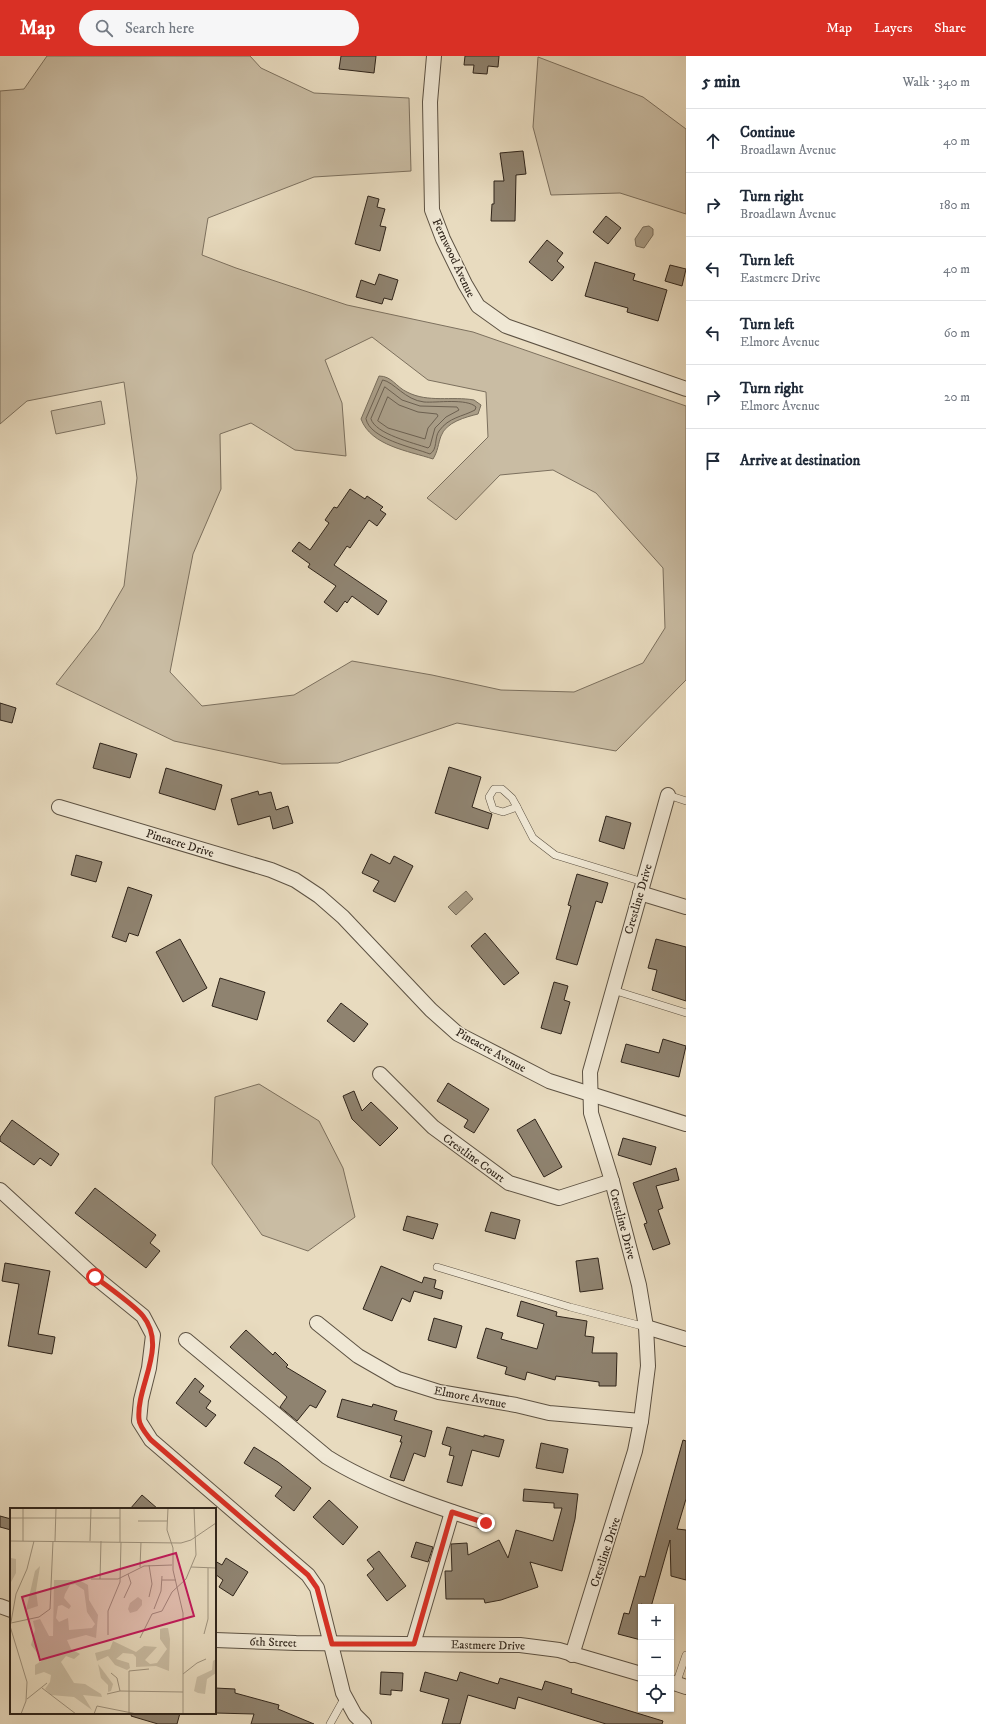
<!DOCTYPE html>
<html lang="en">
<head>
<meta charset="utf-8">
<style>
  :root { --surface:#fff; --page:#f6f6f7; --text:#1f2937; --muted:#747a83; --line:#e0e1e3; --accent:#d93025 }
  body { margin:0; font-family:"IM FELL DW Pica",serif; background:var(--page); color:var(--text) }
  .controls { position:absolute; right:12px; bottom:12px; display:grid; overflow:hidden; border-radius:0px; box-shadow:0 1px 3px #0004 }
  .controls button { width:36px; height:36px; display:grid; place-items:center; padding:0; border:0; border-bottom:1px solid var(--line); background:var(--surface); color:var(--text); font:20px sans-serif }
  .stop { position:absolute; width:12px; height:12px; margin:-9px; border:3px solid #d93025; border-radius:50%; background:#fff }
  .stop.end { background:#d93025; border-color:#fff; box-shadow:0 1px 4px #0008 }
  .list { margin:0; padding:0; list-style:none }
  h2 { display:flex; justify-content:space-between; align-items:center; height:52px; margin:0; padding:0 16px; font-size:17px }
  h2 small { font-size:13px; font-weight:400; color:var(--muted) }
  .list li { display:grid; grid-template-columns:26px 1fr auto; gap:12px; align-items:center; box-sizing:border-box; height:64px; padding:0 16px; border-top:1px solid var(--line) }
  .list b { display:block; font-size:15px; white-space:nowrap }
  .list p { margin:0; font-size:13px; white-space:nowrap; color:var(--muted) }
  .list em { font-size:13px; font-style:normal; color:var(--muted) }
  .icon { flex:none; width:22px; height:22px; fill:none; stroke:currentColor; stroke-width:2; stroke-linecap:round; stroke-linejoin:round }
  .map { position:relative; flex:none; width:686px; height:1668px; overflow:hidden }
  header { display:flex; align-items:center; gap:24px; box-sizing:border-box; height:56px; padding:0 20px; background:var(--accent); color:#fff }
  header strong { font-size:19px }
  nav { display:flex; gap:22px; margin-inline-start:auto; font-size:14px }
  .search { width:280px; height:36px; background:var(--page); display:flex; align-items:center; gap:10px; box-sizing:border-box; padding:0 14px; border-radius:22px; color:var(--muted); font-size:15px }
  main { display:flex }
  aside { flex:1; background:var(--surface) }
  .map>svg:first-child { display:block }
</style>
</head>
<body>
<header>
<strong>Map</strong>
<div class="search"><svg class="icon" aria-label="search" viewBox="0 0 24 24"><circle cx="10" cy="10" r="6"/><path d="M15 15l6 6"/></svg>Search here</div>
<nav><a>Map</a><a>Layers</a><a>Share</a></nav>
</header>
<main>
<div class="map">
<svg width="686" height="1668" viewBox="0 0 686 1668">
  <rect width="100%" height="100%" fill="#e8dbbf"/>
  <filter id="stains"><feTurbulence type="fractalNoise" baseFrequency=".005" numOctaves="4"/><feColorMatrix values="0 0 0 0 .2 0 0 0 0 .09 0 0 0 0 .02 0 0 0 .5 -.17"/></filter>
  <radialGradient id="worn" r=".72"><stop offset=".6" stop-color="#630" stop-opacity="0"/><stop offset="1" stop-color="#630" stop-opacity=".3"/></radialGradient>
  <!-- green -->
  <g fill="#c9bca3" stroke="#7c705e" fill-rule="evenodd">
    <path d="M47,0h203l11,12 53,25 95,5 2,73 -97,6 -106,41 -6,37 34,13 111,37 126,27 213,74v274l-70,71 -159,-28 -119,40 -56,1 -108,-23 -118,-57 43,-55 25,-43 13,-108 -13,-96 -97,19 -27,23v-333l24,-2zM372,281l56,43 58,12 2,45 -61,61 29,22 44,-45 53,-5 43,23 67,75 2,60 -22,35 -69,29 -73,-2 -69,-15 -80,-14 -58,34 -92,11 -32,-34 23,-118 28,-65 -1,-55 31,-11 44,27 51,6 -4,-53 -17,-43z"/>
    <path d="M538,1l105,40 43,32v85l-66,-21 -69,2 -18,-68z"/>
    <path d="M101,345l4,23 -49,10 -5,-23z"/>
    <path d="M259,1028l60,37 24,47 12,49 -47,34 -46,-16 -50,-71 3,-67z"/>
  </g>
  <!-- water -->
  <g fill="#a99d87" stroke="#786d5b">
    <path d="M649,170l4,3v6l-9,13 -8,-2 -1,-7 8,-12z"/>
    <path d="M379,320c13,0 17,11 28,16 21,11 45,4 67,8l7,5 -3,9c-12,3 -32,8 -37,22 -3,8 -3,15 -8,23 -24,-8 -62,-13 -72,-40z"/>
    <path d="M466,835l7,8 -17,16 -8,-8z"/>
  </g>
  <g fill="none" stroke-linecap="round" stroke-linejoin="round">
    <!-- shore -->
    <g stroke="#6c6050" stroke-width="1">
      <path d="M383,324c11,2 22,20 41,22 12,1 43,-4 52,5l-1,3c-13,7 -26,7 -36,21 -5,7 -1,18 -9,23 -18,-7 -60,-15 -64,-35z"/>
      <path d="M385,331l17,13 18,6 37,1 2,3 -13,7 -11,11 -5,18 -2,2c-14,-5 -53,-14 -57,-29z"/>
      <path d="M388,341l11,8 19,7 19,2 1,2 -10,12 -3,11 -37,-11 -10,-7z"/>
    </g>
  </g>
  <!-- building -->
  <g fill="#8f8370" stroke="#2f241a">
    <path d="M341,0h35l-2,17 -35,-4z"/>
    <path d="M465,0h34l-1,11 -10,-1 -1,8 -14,-1 1,-8h-10z"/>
    <path d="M523,95l3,23 -10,1 -1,46h-24l1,-17h2v-23h10l-4,-28z"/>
    <path d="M368,140l11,3 -2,8 8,2 -5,17 6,1 -6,24 -25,-7z"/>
    <path d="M606,160l15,12 -13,16 -15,-12z"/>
    <path d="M547,184l16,13 -6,8 7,6 -12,14 -23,-19z"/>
    <path d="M595,206l40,12 -2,6 34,10 -9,31 -31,-9 1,-4 -43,-12z"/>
    <path d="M670,209l16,4 -4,17 -17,-5z"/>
    <path d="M379,218l19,6 -6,20 -8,-2 -2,6 -26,-7 5,-17 14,5z"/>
    <path d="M350,433l15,10 2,-3 16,11 -3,3 6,4 -9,12 -8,-6 -19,28 -3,-2 -13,19 53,36 -9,14 -26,-19 -5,7 -2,-2 -8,11 -13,-10 12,-16 -28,-19 2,-3 -18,-13 7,-9 11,8 19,-27 -4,-3 9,-13 3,1z"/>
    <path d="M0,647l16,5 -4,15 -12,-3z"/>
    <path d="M100,687l37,11 -7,24 -37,-10z"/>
    <path d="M449,711l32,10 -9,30 20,7 -4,15 -53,-16z"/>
    <path d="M166,712l56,17 -7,25 -56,-17z"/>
    <path d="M258,735l1,4 12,-3 5,18 12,-4 5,17 -20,6 -3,-13 -32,9 -7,-26z"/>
    <path d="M606,760l25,7 -7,26 -25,-8z"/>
    <path d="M371,798l19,10 4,-8 19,10 -18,36 -22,-11 6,-10 -17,-8z"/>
    <path d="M76,799l26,7 -6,20 -25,-7z"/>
    <path d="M577,818l31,9 -6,20 -6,-2 -19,64 -21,-6 15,-53 -3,-1z"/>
    <path d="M128,831l24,8 -14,41 -9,-3 -3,9 -14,-5z"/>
    <path d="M485,877l34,40 -15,12 -33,-39z"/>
    <path d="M180,883l27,49 -24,14 -27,-50z"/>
    <path d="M656,883l30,8v54l-34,-11 5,-20 -9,-2z"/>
    <path d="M220,922l45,14 -8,28 -45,-14z"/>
    <path d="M554,926l14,4 -4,14 6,2 -9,32 -20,-6z"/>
    <path d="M341,947l27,21 -14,18 -27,-21z"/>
    <path d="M663,983l23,7 -7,31 -58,-15 5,-18 33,9z"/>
    <path d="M448,1027l41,26 -15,24 -10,-6 4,-7 -31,-19z"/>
    <path d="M354,1035l8,20 9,-9 27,26 -18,18 -28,-27 -9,-23z"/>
    <path d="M535,1063l27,48 -18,10 -27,-47z"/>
    <path d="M12,1064l47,34 -8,12 -11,-8 -6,7 -34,-24v-4z"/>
    <path d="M623,1082l33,9 -5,18 -33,-10z"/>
    <path d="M676,1112l3,12 -23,6 7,22 -5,2 12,34 -17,6 -9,-26 3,-1 -14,-40z"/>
    <path d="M95,1132l61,47 -6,8 10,8 -14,17 -71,-55z"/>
    <path d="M491,1156l29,8 -5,19 -30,-8z"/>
    <path d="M407,1160l31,8 -5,15 -30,-9z"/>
    <path d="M598,1202l5,31 -23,3 -4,-31z"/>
    <path d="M5,1207l45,8 -12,63 17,3 -3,17 -44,-8 11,-62 -17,-3z"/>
    <path d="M381,1210l41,17 2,-6 12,3 -2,8 9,3 -2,8 -27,-8 -4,11 -8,-4 -10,23 -29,-12z"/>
    <path d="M521,1245l36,11 -1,4 31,5 -2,15 9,1 -2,16h25l-1,33h-17v-4l-43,-6 -1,4 -28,-8 -2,8 -20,-6 2,-7 -30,-9 9,-30 17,5 -2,6 36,10 7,-25 -27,-8z"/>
    <path d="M434,1262l28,8 -6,22 -28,-8z"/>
    <path d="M246,1274l27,25 2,-3 13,13 -2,2 40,24 -10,17 -6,-3 -13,16 -17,-14 7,-10 -57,-50z"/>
    <path d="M195,1322l9,8 -5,6 12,9 -5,7 10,7 -10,12 -30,-24z"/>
    <path d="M342,1343l30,8 1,-3 24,7 -3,9 38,11 -7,26 -11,-4 -10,28 -14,-4 12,-35h-2l2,-6 -65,-19z"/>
    <path d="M447,1371l37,10v-2l20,5 -5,17 -27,-7 -10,36 -15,-4 7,-26 -5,-1 2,-8 -9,-3z"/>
    <path d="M683,1384l3,1v58l-9,30 9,1v50l-15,-4 -1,-36 -19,67 -10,-3v36l-23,-6 6,-21 5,1 11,-38 5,1z"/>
    <path d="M541,1387l27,6 -5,24 -27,-5z"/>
    <path d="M254,1391l24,15 33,26 -17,23 -19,-15 7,-9 -38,-24z"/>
    <path d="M524,1433l54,5 -3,25 -13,52 -32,-9 8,25 -37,13 -16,3 -1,-4h-38l-1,-28h7l-1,-27 16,-1 1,12 31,-15 9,18 8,-28 37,11 9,-33h-8v-5l-31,-2z"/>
    <path d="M142,1439l16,14h-28z"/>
    <path d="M329,1444l29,27 -15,18 -30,-28z"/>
    <path d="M0,1460l11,3v11l-11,-3z"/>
    <path d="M416,1486l17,5 -5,15 -17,-5z"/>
    <path d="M379,1495l27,35 -19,15 -20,-26 7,-6 -7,-9z"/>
    <path d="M226,1502l22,14 -15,24 -14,-9 4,-7 -8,-6v-13l7,4z"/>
    <path d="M381,1616l22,1 -1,18 -11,-1v5l-11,-1z"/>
    <path d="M425,1616l32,9 3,-9 38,12 2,-6 42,12 3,-9 27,8 -1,4 92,28 -1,3h-56l-88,-27 -3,12 -47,-14 -8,29h-18l7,-25 -29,-8z"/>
    <path d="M215,1632l20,1v4l44,12 -1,4 36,15h-63l3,-10 -39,-1z"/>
    <path d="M132,1657h48l-3,11h-19l-27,-8z"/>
  </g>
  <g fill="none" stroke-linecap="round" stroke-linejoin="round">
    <defs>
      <g id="lane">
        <path d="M494,733h8l10,9 5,9 -14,5 -10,-3 -4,-12z"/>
        <path d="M668,739l18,6"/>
        <path d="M517,751l16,31 22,17 88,27"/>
        <path d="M613,934l73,23"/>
        <path d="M437,1211l133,40 76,20"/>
        <path d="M676,1628l10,-29"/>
        <path d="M330,1668l15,-27"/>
      </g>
      <g id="street">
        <path d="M434,0l-4,46 2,108 11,29 22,45 13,22 28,20 180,63"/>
        <path d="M59,751l212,63 24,10 24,16 24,21 88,93 27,24 91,47 137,43"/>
        <path d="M640,837l46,14"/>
        <path d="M380,1018l53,53 76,56 50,15 53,-17"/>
        <path d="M0,1134l95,87 48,39 10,19 -4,33 -8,32 -2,21 12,19 157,135 9,13 26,105 12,22 9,9"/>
        <path d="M317,1267l41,33 40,23 41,13 77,13 33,8 92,8"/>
        <path d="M646,1271l40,12"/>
        <path d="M186,1284l141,117c46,29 107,49 159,66"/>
        <path d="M0,1550l11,4"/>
        <path d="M215,1584l81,3 224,2 39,5 82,24"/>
        <path d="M413,1588l39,-132"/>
        <path d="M572,1599l63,-204 6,-30 7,-55 -2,-39 -7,-42 -27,-104 -21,-68 -1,-41 78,-277"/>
        <path d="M671,1626l15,5"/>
      </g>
    </defs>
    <!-- lane casing -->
    <use href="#lane" stroke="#5d5243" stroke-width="8"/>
    <!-- street casing -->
    <use href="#street" stroke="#5d5243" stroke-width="16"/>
    <!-- lane -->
    <use href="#lane" stroke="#f0e8d5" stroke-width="7"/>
    <!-- street -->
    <use href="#street" stroke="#f0e8d5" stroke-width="14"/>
  </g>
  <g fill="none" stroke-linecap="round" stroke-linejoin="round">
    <!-- route -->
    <path stroke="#d93025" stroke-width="5" d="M95,1221c13,10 39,28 48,39 25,31 -7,70 -4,103 0,7 8,16 12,21l157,135 9,13 15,56h82l38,-132 34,11"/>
  </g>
  <g text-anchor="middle" stroke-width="3" stroke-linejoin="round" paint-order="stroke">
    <!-- street labels -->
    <g font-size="12" fill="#2f241a" stroke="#f0e8d5">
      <text transform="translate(454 202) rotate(65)" y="4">Fernwood Avenue</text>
      <text transform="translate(180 787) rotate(17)" y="4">Pineacre Drive</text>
      <text transform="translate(638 843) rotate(-74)" y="4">Crestline Drive</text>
      <text transform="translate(491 994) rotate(29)" y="4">Pineacre Avenue</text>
      <text transform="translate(474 1102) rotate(36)" y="4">Crestline Court</text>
      <text transform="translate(623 1168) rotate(75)" y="4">Crestline Drive</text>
      <text transform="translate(470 1341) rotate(11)" y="4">Elmore Avenue</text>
      <text transform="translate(605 1496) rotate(-72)" y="4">Crestline Drive</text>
      <text transform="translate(273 1586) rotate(2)" y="4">6th Street</text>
      <text transform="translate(488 1589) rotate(1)" y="4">Eastmere Drive</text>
    </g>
  </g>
  <!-- overview -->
  <g transform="translate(10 1452)">
    <rect width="206" height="206" fill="#e8dbbf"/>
    <path d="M1,50l5,1v14l-6,11zM30,58l-4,25 2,15 -12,4 9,-39zM44,72h25l9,5 1,15 9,15 -2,23 -10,-3 -19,5 4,9 9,5 -6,5 -8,-3 -5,6 13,21 11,1 16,10 1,3 -19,-2 9,15 -18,-13 -23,-2 -6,-6 5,-7 1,-7 -7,-3 -9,3v-10l8,-5 -12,-15 4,-15 -2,-9 7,-2 9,17h4zM65,76l9,6 3,22 8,12 -3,4 -23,2 -1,-12 -9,4 -3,-4 2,-12 4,-1 7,4 2,-3 -7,-8 1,-4 5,-9zM128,89l4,3v5l-5,6 -7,2 -2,-4 2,-6zM154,120h4l2,11 -1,32 -13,-5 -20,1v-10l-3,-3 -10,-1 -7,6 13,4 1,5 -3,2 -12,-5 -7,-9 -11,5 -2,-8 15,-4 3,-8 23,11 8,-6 13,1 -12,13 5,4 7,-1 10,-14 -7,-10v-10zM206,151v14l-9,6 -2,15 -7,-1 -4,-2 3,-14 15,-7 1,-9zM88,156l15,20 -2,7 -3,1v-7l-7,-7z" fill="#c9bca3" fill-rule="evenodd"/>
    <path fill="none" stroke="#9e927d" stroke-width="1" d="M13,0v33M158,0l-1,22 6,18v22l10,43v101M0,10h110M128,13h29M0,33l171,2 10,-3 25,-17M45,33l1,-33M80,33l1,-33M110,34v-34M130,59l1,-25M181,59l25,1M81,71h27l26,-13 28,-1M90,71l1,-38M152,72h14M139,89l3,-13 -3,-19M114,90l7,-15 -3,-9M144,101l7,-18 1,-15M1,114l5,-28 11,-25 7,-28M1,115l28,-6 11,-8 3,-68M0,118l17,56 -1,19 -5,13M194,126l4,-15v-51M98,127v-24l12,-29 1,-40M130,130l12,-24 10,-3 10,-19 14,-13 10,-24 -2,-47M101,165l6,5 3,13M173,166l14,-11 9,-4M32,180l34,26M110,183l63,1M97,186l13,-3M17,191l20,-16M84,206l3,-8 40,8M119,206v-43l20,-2"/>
    <path fill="#c2185b" fill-opacity="0.15" stroke="#c2185b" stroke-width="2" d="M166,45l18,63 -154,44 -18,-63z"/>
    <rect width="206" height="206" fill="none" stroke="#2f241a" stroke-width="2"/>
  </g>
  <rect width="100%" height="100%" filter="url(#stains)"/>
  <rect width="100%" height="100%" fill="url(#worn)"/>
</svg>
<div class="controls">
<button>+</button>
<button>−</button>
<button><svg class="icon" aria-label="locate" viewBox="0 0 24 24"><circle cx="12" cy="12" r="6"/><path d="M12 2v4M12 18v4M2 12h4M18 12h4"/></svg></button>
</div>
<div class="stop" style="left:95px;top:1221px"></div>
<div class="stop end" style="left:486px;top:1467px"></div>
</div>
<aside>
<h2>5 min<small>Walk · 340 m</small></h2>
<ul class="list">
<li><svg class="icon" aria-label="ahead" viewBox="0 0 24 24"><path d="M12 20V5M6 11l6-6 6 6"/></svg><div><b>Continue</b><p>Broadlawn Avenue</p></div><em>40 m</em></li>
<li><svg class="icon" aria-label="right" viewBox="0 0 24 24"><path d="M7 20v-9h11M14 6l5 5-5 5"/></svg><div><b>Turn right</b><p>Broadlawn Avenue</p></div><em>180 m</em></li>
<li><svg class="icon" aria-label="left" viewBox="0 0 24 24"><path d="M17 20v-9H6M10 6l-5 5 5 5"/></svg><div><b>Turn left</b><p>Eastmere Drive</p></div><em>40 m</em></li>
<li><svg class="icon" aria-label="left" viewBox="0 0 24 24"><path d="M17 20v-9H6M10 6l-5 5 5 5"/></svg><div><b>Turn left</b><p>Elmore Avenue</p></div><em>60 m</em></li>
<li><svg class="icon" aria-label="right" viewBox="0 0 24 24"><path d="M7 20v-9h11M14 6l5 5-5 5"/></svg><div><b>Turn right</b><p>Elmore Avenue</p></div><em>20 m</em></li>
<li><svg class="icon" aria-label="arrive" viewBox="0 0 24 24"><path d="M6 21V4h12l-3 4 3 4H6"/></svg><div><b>Arrive at destination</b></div></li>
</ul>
</aside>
</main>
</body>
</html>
